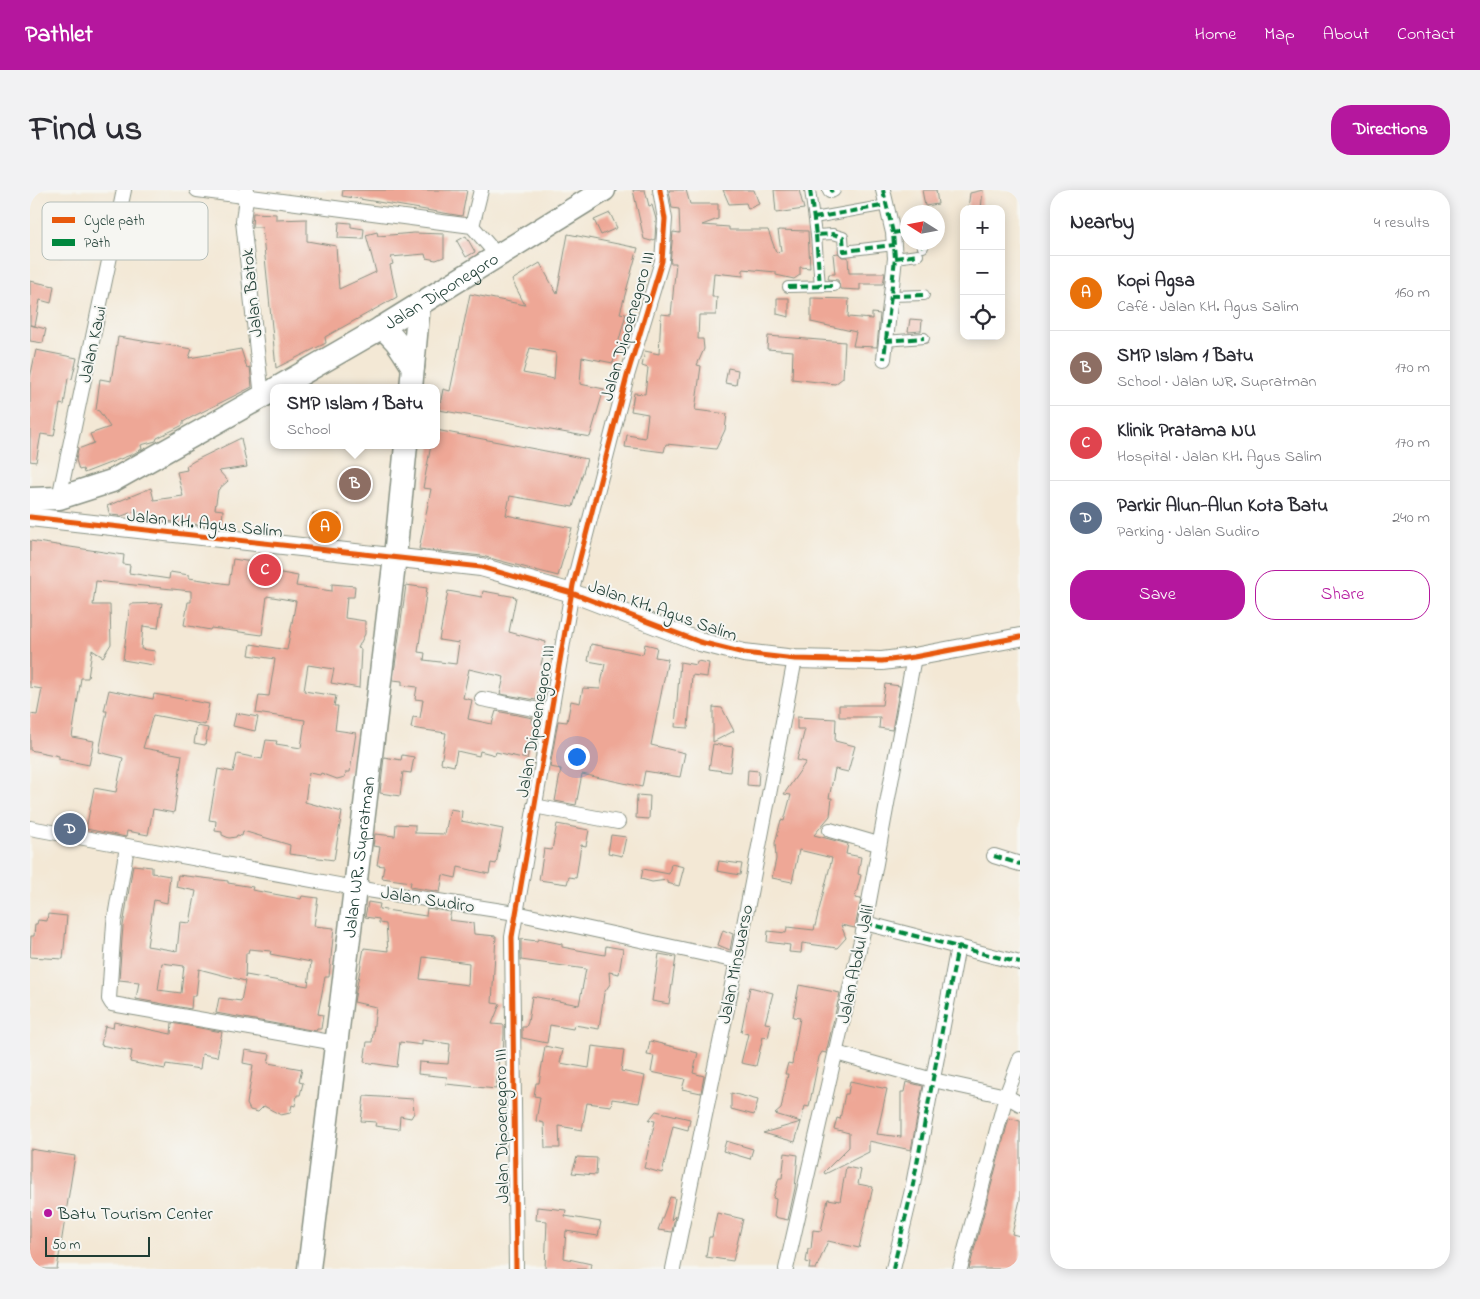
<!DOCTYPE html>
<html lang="en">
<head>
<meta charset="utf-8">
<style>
  :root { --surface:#fff; --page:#f2f2f3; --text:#2b2b33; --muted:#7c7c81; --line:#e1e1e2; --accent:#b5179e }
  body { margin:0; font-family:"Indie Flower",sans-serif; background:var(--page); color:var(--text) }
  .controls { position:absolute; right:15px; top:15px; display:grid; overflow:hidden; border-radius:10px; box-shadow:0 2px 12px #0003 }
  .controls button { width:45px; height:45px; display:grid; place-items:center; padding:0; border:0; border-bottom:1px solid var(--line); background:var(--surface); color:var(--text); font:25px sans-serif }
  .compass { position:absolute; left:870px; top:15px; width:45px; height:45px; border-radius:50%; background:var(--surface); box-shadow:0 2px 12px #0003; rotate:281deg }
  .scale { position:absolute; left:15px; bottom:12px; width:105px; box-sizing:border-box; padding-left:5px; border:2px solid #1f3d34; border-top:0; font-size:14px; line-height:18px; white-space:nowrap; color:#1f3d34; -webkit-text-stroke:4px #f6f6f2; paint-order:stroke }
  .you { position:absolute; left:546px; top:566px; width:18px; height:18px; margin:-12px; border:4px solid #fff; border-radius:50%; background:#1a73e8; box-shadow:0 0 0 8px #1a73e833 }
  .badge { display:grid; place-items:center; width:32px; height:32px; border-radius:50%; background:var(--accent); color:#fff; font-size:16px; font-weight:700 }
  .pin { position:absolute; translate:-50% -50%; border:2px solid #fff; box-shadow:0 1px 5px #0006 }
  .popup { position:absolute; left:240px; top:194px; width:170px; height:65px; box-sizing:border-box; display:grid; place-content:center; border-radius:10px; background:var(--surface); filter:drop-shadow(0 1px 4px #0005); font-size:16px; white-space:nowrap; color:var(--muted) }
  .popup b { font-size:19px; color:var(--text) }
  .popup::after { content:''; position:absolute; left:50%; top:100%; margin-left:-10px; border:10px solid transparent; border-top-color:var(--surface) }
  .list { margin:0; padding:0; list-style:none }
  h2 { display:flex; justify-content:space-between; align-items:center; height:65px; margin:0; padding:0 20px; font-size:21px }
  h2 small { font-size:16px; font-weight:400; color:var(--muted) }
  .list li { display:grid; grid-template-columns:32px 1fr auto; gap:15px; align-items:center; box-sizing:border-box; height:75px; padding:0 20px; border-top:1px solid var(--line) }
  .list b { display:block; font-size:19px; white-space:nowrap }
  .list p { margin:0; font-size:16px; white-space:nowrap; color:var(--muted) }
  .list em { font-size:16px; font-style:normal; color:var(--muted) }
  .actions { display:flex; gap:10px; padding:15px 20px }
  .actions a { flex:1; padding:11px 0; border:1px solid var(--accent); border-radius:20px; text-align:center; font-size:18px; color:var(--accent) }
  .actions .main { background:var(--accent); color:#fff }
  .icon { flex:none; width:28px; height:28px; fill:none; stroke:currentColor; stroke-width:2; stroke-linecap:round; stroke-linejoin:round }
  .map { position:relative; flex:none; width:990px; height:1079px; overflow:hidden; border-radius:20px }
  header { display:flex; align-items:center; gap:30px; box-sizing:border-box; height:70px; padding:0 25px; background:var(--accent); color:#fff }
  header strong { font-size:24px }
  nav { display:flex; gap:28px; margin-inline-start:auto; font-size:18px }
  .intro { display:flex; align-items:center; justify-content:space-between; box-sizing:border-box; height:120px; padding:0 30px }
  h1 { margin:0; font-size:35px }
  .button { padding:12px 22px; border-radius:20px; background:var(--accent); color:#fff; font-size:18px; font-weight:700 }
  main { display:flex; gap:30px; padding:0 30px }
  aside { flex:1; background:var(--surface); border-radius:20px; box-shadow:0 2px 12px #0003 }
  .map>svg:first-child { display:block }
</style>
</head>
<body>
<header>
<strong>Pathlet</strong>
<nav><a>Home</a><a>Map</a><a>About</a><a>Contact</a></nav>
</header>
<div class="intro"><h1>Find us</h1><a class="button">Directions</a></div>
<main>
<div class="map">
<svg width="990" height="1079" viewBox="0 0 990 1079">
  <rect width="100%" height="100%" fill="#f6f6f2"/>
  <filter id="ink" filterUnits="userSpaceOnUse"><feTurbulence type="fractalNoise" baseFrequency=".02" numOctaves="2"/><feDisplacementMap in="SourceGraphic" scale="10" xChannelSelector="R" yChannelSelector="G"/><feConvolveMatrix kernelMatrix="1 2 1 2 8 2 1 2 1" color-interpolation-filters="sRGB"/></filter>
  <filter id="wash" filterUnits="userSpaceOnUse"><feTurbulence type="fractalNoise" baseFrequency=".0096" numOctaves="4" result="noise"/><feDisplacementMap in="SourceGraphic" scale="20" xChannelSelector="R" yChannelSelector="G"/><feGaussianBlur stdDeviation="1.12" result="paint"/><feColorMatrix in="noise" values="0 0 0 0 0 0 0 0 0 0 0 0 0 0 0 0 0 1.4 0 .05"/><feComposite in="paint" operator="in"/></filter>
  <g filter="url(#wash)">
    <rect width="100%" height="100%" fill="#f3e8d5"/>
    <g id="blocks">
      <!-- building -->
      <g fill="#eea796" fill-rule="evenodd">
        <path d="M313,0h124l-5,26 -120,-20z"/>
        <path d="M603,0h12l4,16 3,-1 4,14 -1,20 -4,2 -7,-2z"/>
        <path d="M639,0h17l4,14h28v15l-16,6 27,2v3h39l8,22 5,-1 -3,-21 30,1 2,37 -10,-1v8l-6,4 -18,-4v-3l-33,-3v7l-29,-3 -2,24h5l-1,18h-17l-1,24h5l1,10 -7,16 4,1 -6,44 32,4 -2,16 -9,19 -50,-5 -2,8 -39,-5 2,-12 18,3 3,-24 -17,-3 3,-18 11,1 3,-26 -6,-2 3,-15 14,3 2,-40 10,1 5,-52h-6l3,-31 7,1 -1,-24 -7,-1z"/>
        <path d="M693,0h31l5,14 -11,5 -2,-6 -17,1z"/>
        <path d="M744,0h25l5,19 -28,4z"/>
        <path d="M892,0h14l2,14 -13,2z"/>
        <path d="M953,0l-2,19h-13l2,-16z"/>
        <path d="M223,23l23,1v6l31,-1v22l29,5 3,43 37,-17 -10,-37 11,-3 1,4 36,-3 30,1v23l-8,3 -10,-2 -1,-4 -34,3 2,7 -3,1 7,32 -72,40 1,6 -50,25 -14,-141h-10z"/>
        <path d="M580,23l7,15 -16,7 -7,-15z"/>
        <path d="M309,32l12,1v4l13,2 -1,10 -25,-1z"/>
        <path d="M538,44l70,14 -18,65 6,1 -13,49 -31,-6 -2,27 24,5 -14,48 -151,-27 4,-21 7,2 20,-97 55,11 -13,-25 28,-17 17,31zM500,158l26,5 -2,26 -31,-6z"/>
        <path d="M24,45l12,3 -3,19 -13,-3z"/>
        <path d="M436,46l9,16 -9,5 -9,-16z"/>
        <path d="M808,63l4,4h6l1,16h36l-2,11h-23v6l-20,-1 -2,-9 -10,-1 1,-5h6l-2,-20z"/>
        <path d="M0,91l24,5 -3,17 -11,-3 -5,26 -5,-1z"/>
        <path d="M747,108h12v19l-12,-3z"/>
        <path d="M781,108l38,1 -1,18 24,2v-6l8,1 -3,33 -24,-1 3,-14 -45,-10z"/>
        <path d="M880,129l12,1 -1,11 -13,1z"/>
        <path d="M0,135l16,4 -3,14 -13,-2z"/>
        <path d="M738,146l77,6 -2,36 -8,6 -43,-5 1,-28 -26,-2z"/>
        <path d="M88,147l74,12 -3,9 52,-9 6,19 3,-1 2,20 -58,29 -11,6v3l-26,13 -1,3 -15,4 1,4 -9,5 -49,19 -1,-4 -4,1 -3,-10 2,-11 16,-6 -4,-9 20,-7 -11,-16 -3,-1 4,-31 11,2z"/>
        <path d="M6,160l41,8 -5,21 -4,-1 -4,27 -4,-1 -6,32 -13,-2 -5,28 -6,-1v-83z"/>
        <path d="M698,178l10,2 -2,15 -11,-2z"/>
        <path d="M406,240l151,29 -14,48 -63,-11 -4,19 66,13 -14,48 -76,-20 -63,-7 12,-60 -8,-1 8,-43h5z"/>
        <path d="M211,248l6,29 -28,4 9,10 -10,9 -3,19 8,1 -1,13 -10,-1 -1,4 -73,-8v-8l-16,6 -12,-1 -3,-9 44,-18 3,12 29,-4 -6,-24 10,-2 -1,-4 8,-5z"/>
        <path d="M283,323l26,1 -2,26 -27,-3z"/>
        <path d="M0,351l94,14 -1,9 7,1 -1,8 40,6 1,-7 19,3v3l40,6 4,-25 38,6 -1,6 28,5 -2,10 36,5v-7l23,2 -1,11h-7l-2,21 20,3v13l-7,14 3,1 -2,39 -28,-5 3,-14 -26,-4 -4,26 32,5 -2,10h4l-3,24 21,3 -6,39h-4l-1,5 -8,2 -16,-6 -1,2 -11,-2 -4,29 37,10 -8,48 -45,-6 1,-9 -47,-14 -1,5 -5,-1 -1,2 -7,1 -7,-3v-3l-7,-1 1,-10 -7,-1 9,-51 15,3 4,-18 25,5 4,-19 11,1 -1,3 25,4 4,-28 -49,-7 3,-18 10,1 6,-37 -26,-4 2,-11 36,6 9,-49 -29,-5 -5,39 -51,-7 -1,2 -26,-5 4,-23h3v-11l-95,-10 -3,24h17l1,39 -8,13 -11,-7 -4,28h-7l-9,59 22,4 -5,24 -30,-6v-3l-29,-6v-36l7,1 5,-26 -12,-2z"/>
        <path d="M376,395l21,3 -9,64 7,1 -1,7 32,4 3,-21 -20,-3 9,-49 34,6 1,-6 33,6 -7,35 37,10 -5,23 3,1 -8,34 -36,-6 4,-17 -35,-8 -6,29 9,2 -4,19 24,5 4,-13 37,7 -1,5h3l-8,36 -31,-7 -1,3 -15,-4 -1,5 -22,-5 -3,15 -13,-3 5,-30 -35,-5 2,-11 7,1 3,-18 -8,-1 2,-12 -15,-2v-4l-9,-1z"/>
        <path d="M132,413l-4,25 -15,-2 -2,23 14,2 -2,14 -30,-5 7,-56z"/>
        <path d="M561,454l52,10 2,-10 12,3 -2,10 13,2 -17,86 34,8 -5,24 -35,-6 -3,16 -60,-13 -6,31 -21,-4 6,-32 -11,-2 8,-46 9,1 4,-21 9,2 3,-15 17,1 5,-25 -17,-3z"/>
        <path d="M667,471l12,2 -2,14 -15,-2 -4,53 -13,-1 5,-65 16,3z"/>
        <path d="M855,494l15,2 -8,44 -13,-2 1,-11h-41v-12h43z"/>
        <path d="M79,500l44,9 1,-5 55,10 -4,21 -52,-10 -10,33 39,7 -8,58 -21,-4 -5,26 -21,-4 -1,6 -40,-8 8,-41 22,4 7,-34 -24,-6 8,-41h-3z"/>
        <path d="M683,517l9,1 12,23 -21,11z"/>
        <path d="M206,523l22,4 -3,14 -22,-5z"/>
        <path d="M767,527l39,2 -1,22 20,5 -7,26 -13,-3 -6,29h3l-2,18 -16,19 34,9 -2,10 15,3 -3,17 3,1 -6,23 6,1 -6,29 -14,-3 5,13 -9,10 -35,-5 -1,10 -12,-1 1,-7 -23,-3 1,-11 18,2 1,-6 27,3 18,-72 -33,-8 -7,32 -20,-4 4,-19 -1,-16 6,-23 3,1 7,-26 -7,-1 22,-32 -9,-2 8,-31h-8z"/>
        <path d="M167,536l11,2 -3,17 -11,-2z"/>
        <path d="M683,554l20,3 -3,25 -21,-3z"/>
        <path d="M372,565l12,2 -3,16 -8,-1 -3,24 -20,-3 4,-36 17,3z"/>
        <path d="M718,580l11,1 -1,15 -11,-1z"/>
        <path d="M607,605l13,1 -1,23 -13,-1z"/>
        <path d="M420,619l12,2 -1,10 42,8 -7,35 -5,-1 -2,11 -31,-7 -2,11 -13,-3 -3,17 -30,-5 1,-5 -29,-4 2,-12 -7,-1 3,-18 -7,-1 2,-12 20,2 1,-12 19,1v8l30,1z"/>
        <path d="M527,634l32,6 -3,16 -5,-1 -5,33 -7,-1 -2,7 -28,-4 5,-31 8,1z"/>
        <path d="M581,645l15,2 -4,19 -14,-3z"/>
        <path d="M689,671l23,3 -2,11 -23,-4z"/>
        <path d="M641,674l13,3 -5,19 -12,-3v-3l-15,2 -11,-3 2,-10 26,5z"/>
        <path d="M103,675l19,2v6l18,3 -3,27 -13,-3 -7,46 30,5 3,-29 10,1 6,-32 -20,-4 2,-12 50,6v2l25,4 -1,3 49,9 1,-3 16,2 -4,28 20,2 -5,49h-4l-7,37 5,1 -2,14h-4l-1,2 -100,-18 3,-15 22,3 4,-20 -46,-12 -3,27h-4l-1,13 -55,-10 3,-17 -20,-2 4,-54zM219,759l22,2 -1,3 41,8 -3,24 -62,-11 -1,3 1,-25h2zM132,773l22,3 -3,27 -23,-3z"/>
        <path d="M338,712l12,2 -1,5 47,7 1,-8 24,4 -2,8 24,3 1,11 22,2 -4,67 8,1 -8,20 12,1v10l-1,21h-4l-3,33 -50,-5 1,-7 -29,-3 1,-12 29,2 2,-20 -28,-4v5l-22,-3 -3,25 -33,-5 3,-20h5l4,-35 -22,-5 10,-54 24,3 -2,-27 -7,-1v-4l-14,-2zM393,767l46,6 -1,22 -48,-6z"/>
        <path d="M18,724l19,2 -4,43 -33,-2 1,-21h3l1,-12h2l1,-4 9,1z"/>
        <path d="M693,740l10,4 -3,16 -12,-5z"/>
        <path d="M491,749l16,2 1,-2 24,5v3l43,8 1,-9 17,3 -4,25 -10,-2 1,12 -6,9 -5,36 -25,-4 -1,4 -23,-4 -3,18 -25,-5v-11h4l2,-5 4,-26 47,9 7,-36 -65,-9z"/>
        <path d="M629,764l17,3 -7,47 -17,-3z"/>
        <path d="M769,795l41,8 -14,60 -4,-1 -3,5 -10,50 -4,-1 -4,16 -26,-8 6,-5 7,-35h-3l3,-11 4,1 8,-46 -7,-1z"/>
        <path d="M720,797l23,6 -8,30 6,1 -3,14 -5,-1 -7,29 -15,-3 7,-29 -7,-2z"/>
        <path d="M84,832l57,12 1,-11 50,9 -5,25 -15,-3 -2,15 -34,-5 -1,5 -35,-7 2,-11 -31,-6 4,-19 8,2z"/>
        <path d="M620,851l48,12 -5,20 11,3 -3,17 -19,-4 3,-10 -34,-7 3,-16 -7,-1z"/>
        <path d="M515,856l18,4 -3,13 29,5 3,-22 32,4 -3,21 24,5 -6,27 -27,-4 -1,7 -24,-3 -5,27 -23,-4 1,22h-15l-1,-25 -8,-2 4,-24 -6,-1 2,-13h3z"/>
        <path d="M215,860l25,4 -2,9 34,6 -3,13 4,1 -3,12h-3l-2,11 -3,-1 -2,8 -9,2 -17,-9 -6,6 -8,-2 -3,-6 6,-39 -10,-2z"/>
        <path d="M820,891l37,8 -10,45 24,3v-45h3l2,-10 17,4 -12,64 -42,-9v11l-44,22 -1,-2 25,-25v-14l-15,-4 3,-11 3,1 5,-25h3z"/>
        <path d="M701,903l27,7 -4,15 -23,-6z"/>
        <path d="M334,906l49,3 1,14 -3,5 -11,-2 -1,13 -24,-3 1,-4 -15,-1z"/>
        <path d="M626,921l34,8 -2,11 -15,-4 -11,47 -18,-5 11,-47 -6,-1z"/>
        <path d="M979,928l11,3v79l-8,34 8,2v33h-51z"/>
        <path d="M771,932l-6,20 -32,-9z"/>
        <path d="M696,951l27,8 -3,10 -27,-8z"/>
        <path d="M0,959l45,7 -18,113h-27z"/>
        <path d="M755,963l13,2 -3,33 -7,32 -14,-3 2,-18 -3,-1 6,-20h3z"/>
        <path d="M547,967l20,1 -1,17 -24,-2z"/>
        <path d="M816,977l15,3 -3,14 15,3 -14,61 -31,-7 -12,28h-7l1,-6 -4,-1 2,-13h3l2,-19 8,1 7,-32 12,2z"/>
        <path d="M640,1007l5,1 -4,22 4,-4 -3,16 -14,-2z"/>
        <path d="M507,1017l29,3 -1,6 36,6 -3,14 -32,-5 -2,27 27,6 -1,5h-45l2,-48 -11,-1z"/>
        <path d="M687,1023l26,6 -10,42 -27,-4 3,-20h3z"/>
      </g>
    </g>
  </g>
  <g filter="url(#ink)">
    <use href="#blocks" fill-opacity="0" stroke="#899284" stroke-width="1"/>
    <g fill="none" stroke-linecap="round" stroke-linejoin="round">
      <defs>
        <g id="pedestrian">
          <path d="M780,0l6,45 17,-1 10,3 1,14 50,-6"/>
          <path d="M784,28l73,-13"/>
          <path d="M863,43l15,-3"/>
          <path d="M786,45l4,51"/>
          <path d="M892,52l1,5"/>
          <path d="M865,68l23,-3"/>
          <path d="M758,97l46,-1"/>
          <path d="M861,106l33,-1"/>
          <path d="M855,151l39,-3"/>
        </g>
        <g id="minor">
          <path d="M167,0l275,36 25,29"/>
          <path d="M217,0l-4,31 19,176"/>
          <path d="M853,0l10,43 2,25 -11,101"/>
          <path d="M800,1l3,-1"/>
          <path d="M442,36l9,-36"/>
          <path d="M29,308l65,-308"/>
          <path d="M452,509l68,13"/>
          <path d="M504,616l84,16"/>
          <path d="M0,638l325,60 161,25 221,48"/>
          <path d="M800,640l48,14"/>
          <path d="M97,657l-13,76 -5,76 3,5 224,39"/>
          <path d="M964,666l26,8"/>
          <path d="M835,733l155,40"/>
          <path d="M806,863l97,27 73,16 14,8"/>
          <path d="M486,1079l-4,-332 61,-352 54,-209 35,-115 3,-42 -5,-29"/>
          <path d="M643,1079l64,-308 58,-302"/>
          <path d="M756,1079l79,-346 49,-266"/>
          <path d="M863,1079l19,-79 46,-244"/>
          <path d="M930,1079l46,-173 14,-37"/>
        </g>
        <path id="tertiary" d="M0,327l451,50 91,26 128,49 44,11 51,6 87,2 32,-4 106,-20"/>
        <g id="primary">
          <path d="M351,138c15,9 22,24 32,39"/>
          <path id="s1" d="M247,198l104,-60 223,-138"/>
          <path d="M381,198l8,-84"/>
          <path d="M0,309l29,-1 53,-17 162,-91"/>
          <path id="s2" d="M279,1079l86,-712 11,-112"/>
        </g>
      </defs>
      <!-- pedestrian casing -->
      <use href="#pedestrian" stroke="#899284" stroke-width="12"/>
      <!-- minor casing -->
      <use href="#minor" stroke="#899284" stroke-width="16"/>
      <!-- tertiary casing -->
      <use href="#tertiary" stroke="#899284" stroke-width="20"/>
      <!-- primary casing -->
      <use href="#primary" stroke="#899284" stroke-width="25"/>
      <!-- pedestrian -->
      <use href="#pedestrian" stroke="#fff" stroke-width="10"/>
      <!-- minor -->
      <use href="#minor" stroke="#fff" stroke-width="14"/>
      <!-- tertiary -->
      <use href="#tertiary" stroke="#fff" stroke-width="18"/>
      <!-- primary -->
      <use href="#primary" stroke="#fff" stroke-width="22"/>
      <!-- quiet -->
      <g stroke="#00873e" stroke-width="4" stroke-dasharray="8 4" stroke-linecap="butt">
        <path d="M780,0l6,45 17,-1 10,3 1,14 50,-6"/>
        <path d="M853,0l10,43 2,25 -11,101"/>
        <path d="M800,1l3,-1"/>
        <path d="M784,28l73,-13"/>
        <path d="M863,43l15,-3"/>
        <path d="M786,45l4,51"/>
        <path d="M892,52l1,5"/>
        <path d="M865,68l23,-3"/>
        <path d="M758,97l46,-1"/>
        <path d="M861,106l33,-1"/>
        <path d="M855,151l39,-3"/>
        <path d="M964,666l26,8"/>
        <path d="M835,733l155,40"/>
        <path d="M863,1079l19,-79 46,-244"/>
      </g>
      <defs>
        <g id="cycleway">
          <path d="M0,327l451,50 91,26 128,49 44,11 51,6 87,2 32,-4 106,-20"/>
          <path d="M486,1079l-4,-332 61,-352 54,-209 35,-115 3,-42 -5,-29"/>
        </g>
      </defs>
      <!-- cycleway casing -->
      <use href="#cycleway" stroke="#f6f6f2" stroke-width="8"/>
      <!-- cycleway -->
      <use href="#cycleway" stroke="#e8590c" stroke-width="5"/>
    </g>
  </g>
  <!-- markers -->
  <circle fill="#b5179e" stroke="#f6f6f2" stroke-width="2" cx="18" cy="1023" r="5"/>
  <g text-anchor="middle" stroke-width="4" stroke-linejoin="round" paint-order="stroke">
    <!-- street labels -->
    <g font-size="18" fill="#1f3d34" stroke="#f6f6f2">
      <text dy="6" stroke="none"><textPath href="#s1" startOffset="191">Jalan Diponegoro</textPath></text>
      <text transform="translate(221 103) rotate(-96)" y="6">Jalan Batok</text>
      <text transform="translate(597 136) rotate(-74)" y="6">Jalan Dipoenegoro III</text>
      <text transform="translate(62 154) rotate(-78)" y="6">Jalan Kawi</text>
      <text transform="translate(175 333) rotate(6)" y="6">Jalan KH. Agus Salim</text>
      <text transform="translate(633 420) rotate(19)" y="6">Jalan KH. Agus Salim</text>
      <text transform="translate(505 531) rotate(-80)" y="6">Jalan Dipoenegoro III</text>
      <text dy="6" stroke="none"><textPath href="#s2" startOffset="415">Jalan WR. Supratman</textPath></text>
      <text transform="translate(398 709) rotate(9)" y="6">Jalan Sudiro</text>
      <text transform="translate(705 774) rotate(-79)" y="6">Jalan Minsuarso</text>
      <text transform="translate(825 774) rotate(-78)" y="6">Jalan Abdul Jalil</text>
      <text transform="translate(471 936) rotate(-91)" y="6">Jalan Dipoenegoro III</text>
    </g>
    <!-- poi labels -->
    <g font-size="18" fill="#1f3d34" stroke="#f6f6f2" text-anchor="start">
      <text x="28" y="1029">Batu Tourism Center</text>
    </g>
  </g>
  <!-- legend -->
  <rect x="12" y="12" width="166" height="58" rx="8" fill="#f6f6f2" stroke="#b6beb9" stroke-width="1"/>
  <rect x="22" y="27" width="23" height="6" fill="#e8590c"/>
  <rect x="22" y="49" width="23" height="7" fill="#00873e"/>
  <g font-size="14" fill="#1f3d34">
    <text x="54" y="35">Cycle path</text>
    <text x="54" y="57">Path</text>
  </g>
</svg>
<div class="controls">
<button>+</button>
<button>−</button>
<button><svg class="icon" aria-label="locate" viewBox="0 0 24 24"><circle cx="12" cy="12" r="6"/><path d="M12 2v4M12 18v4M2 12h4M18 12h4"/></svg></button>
</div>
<svg class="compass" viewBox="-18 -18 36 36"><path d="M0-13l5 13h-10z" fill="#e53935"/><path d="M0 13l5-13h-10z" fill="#7c7c81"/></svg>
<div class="scale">50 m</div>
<div class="you"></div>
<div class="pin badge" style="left:295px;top:337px;background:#e8710a">A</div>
<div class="pin badge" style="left:325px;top:294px;background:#8d6e63">B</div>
<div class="popup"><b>SMP Islam 1 Batu</b>School</div>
<div class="pin badge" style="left:235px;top:380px;background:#e0444e">C</div>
<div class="pin badge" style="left:40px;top:639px;background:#5c6f8a">D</div>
</div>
<aside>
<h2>Nearby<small>4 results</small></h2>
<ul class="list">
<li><span class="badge" style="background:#e8710a">A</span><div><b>Kopi Agsa</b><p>Café · Jalan KH. Agus Salim</p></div><em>160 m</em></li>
<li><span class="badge" style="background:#8d6e63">B</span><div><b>SMP Islam 1 Batu</b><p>School · Jalan WR. Supratman</p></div><em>170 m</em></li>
<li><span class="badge" style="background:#e0444e">C</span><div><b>Klinik Pratama NU</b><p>Hospital · Jalan KH. Agus Salim</p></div><em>170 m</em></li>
<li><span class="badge" style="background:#5c6f8a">D</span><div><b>Parkir Alun-Alun Kota Batu</b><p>Parking · Jalan Sudiro</p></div><em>240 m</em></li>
</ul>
<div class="actions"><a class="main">Save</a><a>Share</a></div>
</aside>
</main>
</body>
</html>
